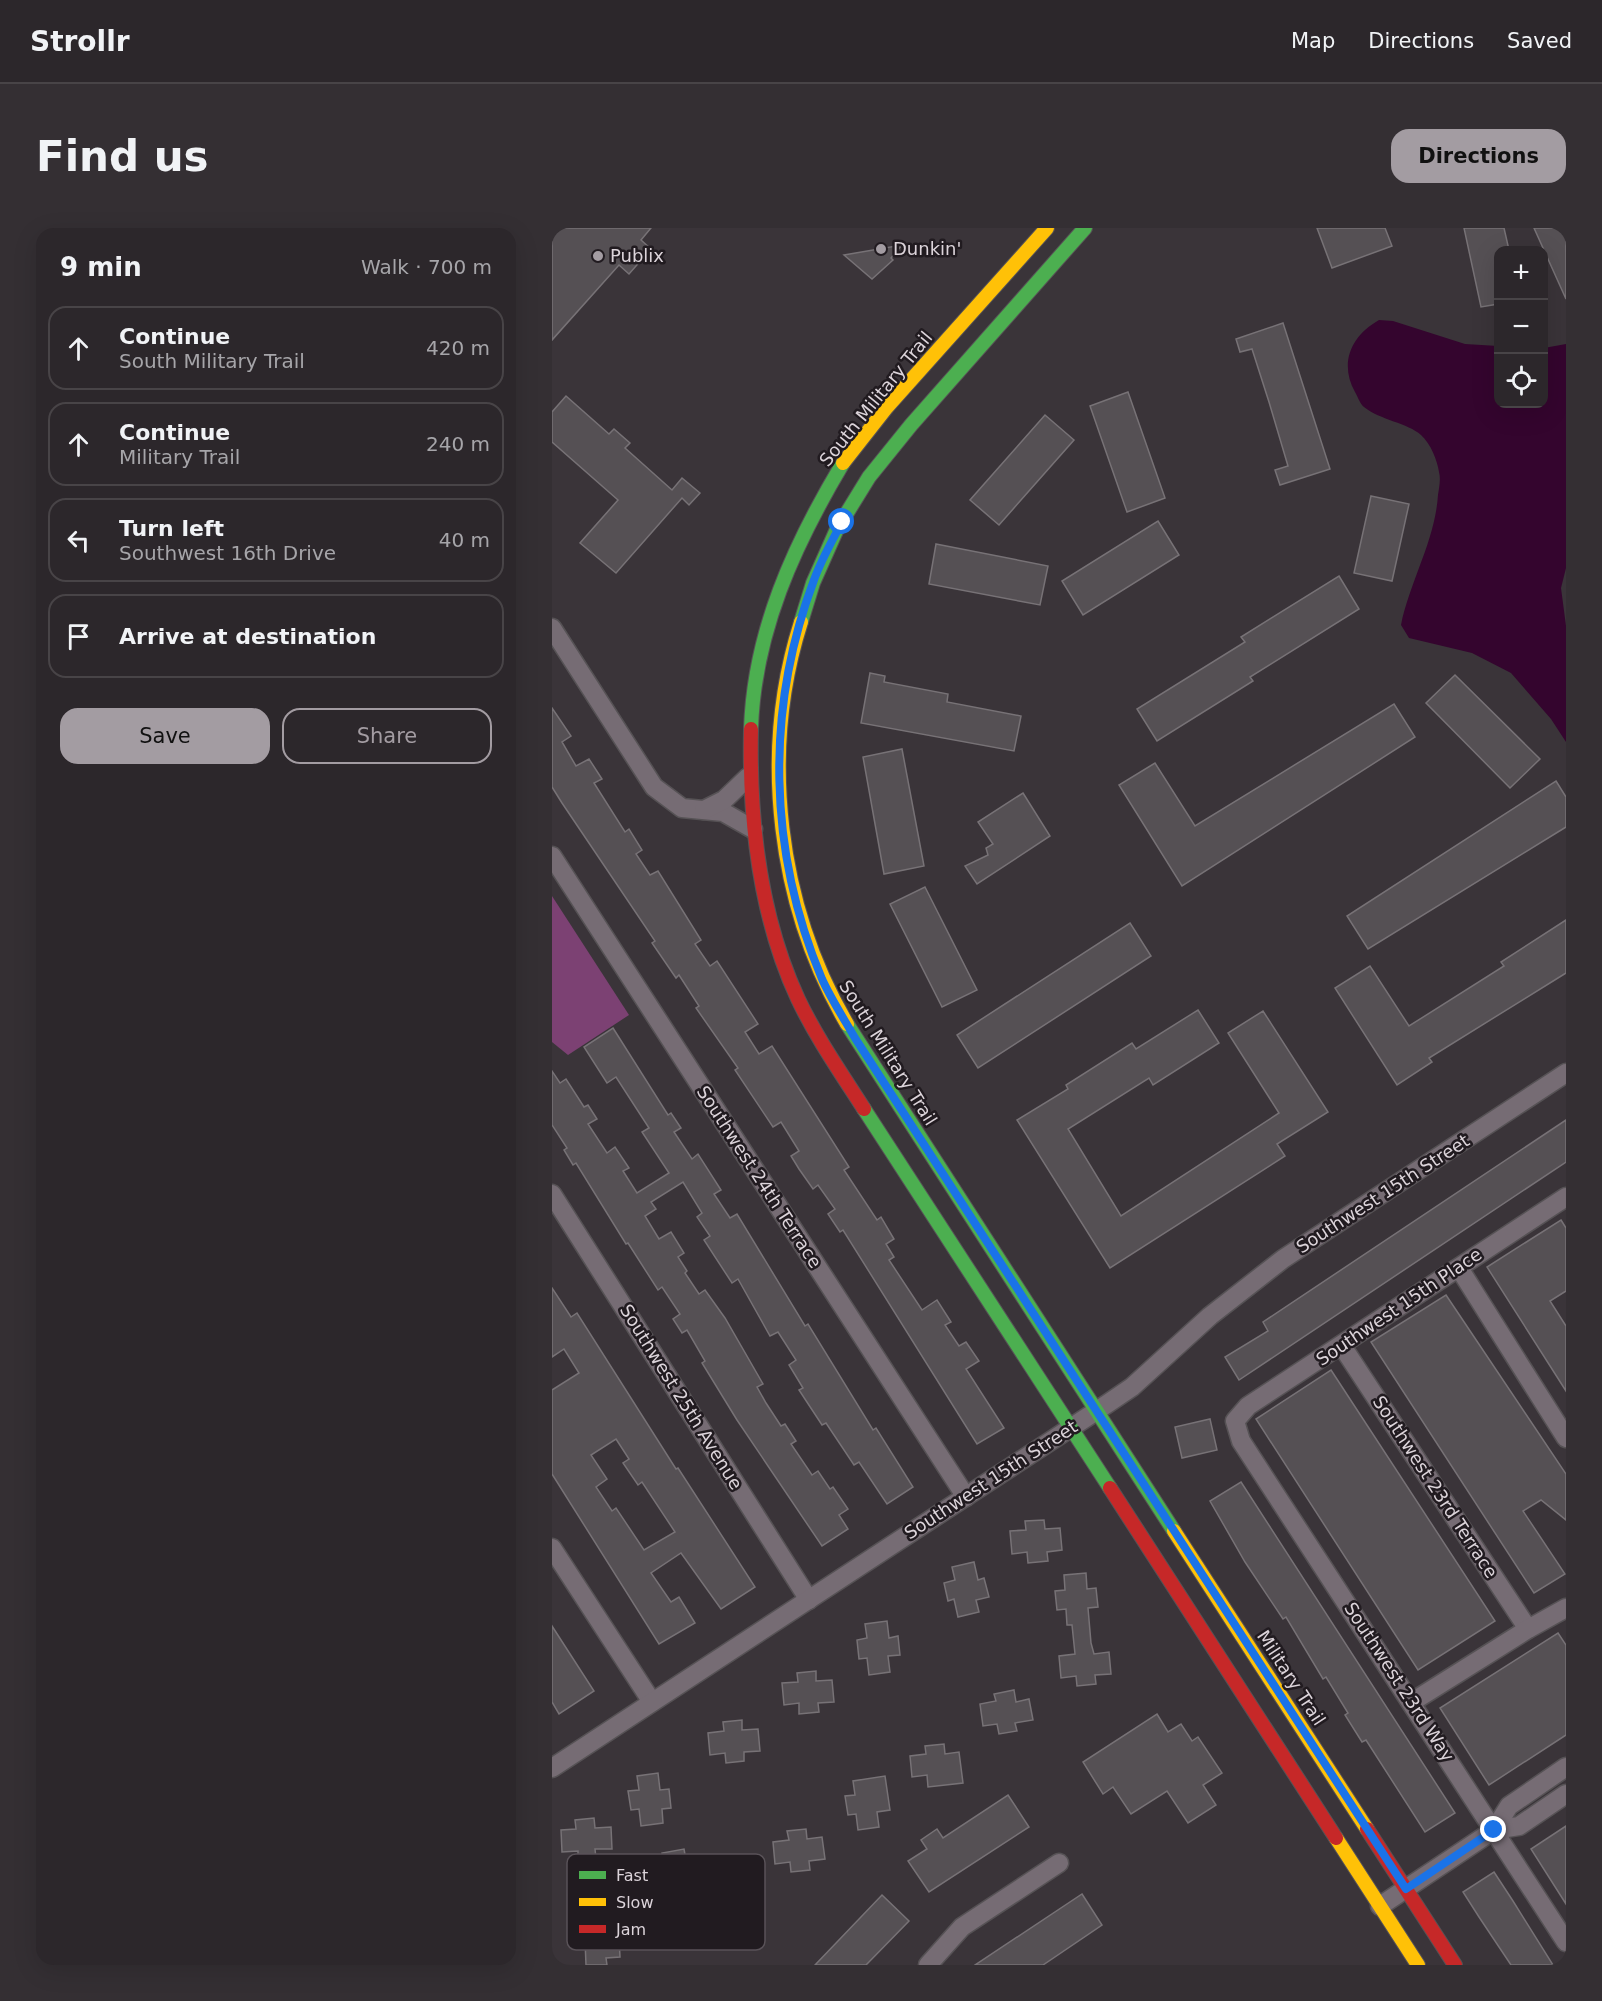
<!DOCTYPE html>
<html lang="en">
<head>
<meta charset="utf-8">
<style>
  :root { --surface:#2c272b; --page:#342f33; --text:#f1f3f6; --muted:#a6a5a9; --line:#484447; --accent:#a39ca2 }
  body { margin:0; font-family:"DejaVu Sans",sans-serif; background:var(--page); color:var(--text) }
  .controls { position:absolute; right:18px; top:18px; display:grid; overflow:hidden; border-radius:12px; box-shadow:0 6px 24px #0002 }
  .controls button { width:54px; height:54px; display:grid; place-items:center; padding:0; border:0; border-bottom:2px solid var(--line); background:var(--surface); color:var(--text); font:30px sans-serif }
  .stop { position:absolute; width:18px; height:18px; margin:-14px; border:4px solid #1a73e8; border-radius:50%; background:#fff }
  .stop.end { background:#1a73e8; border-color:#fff; box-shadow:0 2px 6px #0008 }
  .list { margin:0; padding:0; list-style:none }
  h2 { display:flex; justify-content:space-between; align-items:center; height:78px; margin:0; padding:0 24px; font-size:26px }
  h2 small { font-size:20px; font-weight:400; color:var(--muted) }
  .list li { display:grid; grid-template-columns:39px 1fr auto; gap:18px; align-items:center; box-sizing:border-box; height:84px; margin:0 12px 12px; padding:0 12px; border:2px solid var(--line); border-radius:18px }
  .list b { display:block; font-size:22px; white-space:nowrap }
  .list p { margin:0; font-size:20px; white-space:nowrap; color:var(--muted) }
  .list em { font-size:20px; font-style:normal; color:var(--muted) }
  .actions { display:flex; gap:12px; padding:18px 24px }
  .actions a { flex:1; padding:14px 0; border:2px solid var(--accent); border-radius:18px; text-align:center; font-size:21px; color:var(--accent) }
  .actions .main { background:var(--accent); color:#111 }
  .icon { flex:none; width:33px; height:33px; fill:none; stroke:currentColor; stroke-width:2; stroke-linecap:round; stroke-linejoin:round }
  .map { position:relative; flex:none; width:1014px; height:1737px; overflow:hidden; border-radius:18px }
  header { display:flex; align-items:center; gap:36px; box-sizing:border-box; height:84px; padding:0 30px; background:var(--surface); border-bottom:2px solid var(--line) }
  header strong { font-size:28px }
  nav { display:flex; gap:33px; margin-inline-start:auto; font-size:21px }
  .intro { display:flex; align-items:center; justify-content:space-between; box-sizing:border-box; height:144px; padding:0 36px }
  h1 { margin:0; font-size:42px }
  .button { padding:15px 27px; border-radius:18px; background:var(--accent); color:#111; font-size:21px; font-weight:700 }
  main { display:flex; gap:36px; padding:0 36px }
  aside { flex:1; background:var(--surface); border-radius:18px; box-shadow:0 6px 24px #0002 }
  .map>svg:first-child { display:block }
</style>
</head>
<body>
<header>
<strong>Strollr</strong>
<nav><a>Map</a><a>Directions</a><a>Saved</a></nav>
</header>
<div class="intro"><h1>Find us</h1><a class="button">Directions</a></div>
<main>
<aside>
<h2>9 min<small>Walk · 700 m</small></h2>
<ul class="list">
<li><svg class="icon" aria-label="ahead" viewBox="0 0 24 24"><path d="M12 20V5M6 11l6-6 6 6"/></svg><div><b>Continue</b><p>South Military Trail</p></div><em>420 m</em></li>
<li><svg class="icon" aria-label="ahead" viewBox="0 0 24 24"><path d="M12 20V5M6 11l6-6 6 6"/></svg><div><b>Continue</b><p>Military Trail</p></div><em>240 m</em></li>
<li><svg class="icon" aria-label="left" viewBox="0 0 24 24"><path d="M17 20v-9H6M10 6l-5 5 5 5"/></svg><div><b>Turn left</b><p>Southwest 16th Drive</p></div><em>40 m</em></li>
<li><svg class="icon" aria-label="arrive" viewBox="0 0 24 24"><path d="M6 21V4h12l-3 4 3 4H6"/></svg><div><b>Arrive at destination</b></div></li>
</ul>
<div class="actions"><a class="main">Save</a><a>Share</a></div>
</aside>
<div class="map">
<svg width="1014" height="1737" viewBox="0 0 1014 1737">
  <rect width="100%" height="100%" fill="#3a3439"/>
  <!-- green -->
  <path fill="#7c4173" d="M0,668l77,119 -61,40 -16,-13z"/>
  <!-- water -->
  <path fill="#34052e" d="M827,92l14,1 72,23 33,2v58h46v-56l22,-4v224l-5,20 5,38v116l-15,-23 -40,-46 -39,-20 -63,-15 -8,-13c9,-44 34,-84 37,-130 1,-7 3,-16 1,-23 -2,-12 -8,-28 -18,-37 -13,-12 -41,-15 -57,-28 -4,-3 -6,-10 -9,-15 -16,-29 -4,-56 24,-72z"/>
  <!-- building -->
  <g fill="#555054" stroke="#777276" stroke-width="1.5" fill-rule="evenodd">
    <path d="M0,0h99l-10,12 10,9 -22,25 -10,-9 -67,75z"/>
    <path d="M765,0h68l7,18 -60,22z"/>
    <path d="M912,0h40l5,22h-11v54l-17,3z"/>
    <path d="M982,0h32v71z"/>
    <path d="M350,17l-11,13 2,2 -21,19 -28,-24z"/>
    <path d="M731,95l47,146 -50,16 -5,-15 13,-4 -19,-64 -17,-53 -12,3 -4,-13z"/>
    <path d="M576,164l37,106 -38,14 -37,-106z"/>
    <path d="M14,168l43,38 5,-5 16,14 -5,5 47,42 10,-12 18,15 -11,12 -7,-7 -66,75 -36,-30 38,-43 -66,-58v-30z"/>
    <path d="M493,187l29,25 -75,85 -29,-25z"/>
    <path d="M819,268l38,8 -17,77 -38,-8z"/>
    <path d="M606,293l21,34 -96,60 -21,-34z"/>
    <path d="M384,316l112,22 -8,39 -111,-21z"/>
    <path d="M787,348l20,33 -109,68 3,4 -96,60 -20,-32 108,-67 -4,-5z"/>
    <path d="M318,445l15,3 -1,6 64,12 -1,8 74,14 -7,35 -153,-28z"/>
    <path d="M903,447l85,84 -30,29 -84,-85z"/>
    <path d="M842,476l21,33 -233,149 -63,-101 36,-22 40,63z"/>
    <path d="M0,480l19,28 -9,6 14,24 13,-7 13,20 -8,4 31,49 4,-3 13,21 -6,4 14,21 8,-4 43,69 -6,4 15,22 7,-5 41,63 -13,8 14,22 13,-8 77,121 -5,3 33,50 4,-3 13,22 -8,5 8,13 -5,3 33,50 15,-10 14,22 -6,3 14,21 7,-4 13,19 -13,8 38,59 -27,16 -134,-214 -3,2 -12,-18 7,-5 -17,-24 -5,4 -14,-20 -8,-13 8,-5 -18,-29 -8,5 -38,-57 3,-2 -42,-60 3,-2 -20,-31 -3,3 -24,-35 3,-2 -93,-138 -10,-16z"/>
    <path d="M350,521l22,117 -40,8 -21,-117z"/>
    <path d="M1004,553l10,16v30l-198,122 -21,-33z"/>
    <path d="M471,565l27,43 -73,48 -12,-18 23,-11 -2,-7 7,-4 -15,-22z"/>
    <path d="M373,659l52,103 -35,17 -52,-103z"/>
    <path d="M1014,692v53l-137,85 3,4 -35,23 -62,-97 35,-22 39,60 95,-60 -3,-4z"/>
    <path d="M578,695l21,33 -173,112 -21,-33z"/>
    <path d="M646,782l21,33 -66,42 -4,-7 -81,51 53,87 158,-103 -51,-80 35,-22 65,101 -51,32 8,12 -175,112 -93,-148 51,-31 -2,-4 66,-42 4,6z"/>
    <path d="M61,800l55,87 3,-2 10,15 -7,4 18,27 6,-5 23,36 -7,4 16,24 7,-4 68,112 3,-2 65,106 3,-2 37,59 -26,17 -28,-42 -5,3 -28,-42 -4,2 -23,-35 4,-2 -14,-23 7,-5 -18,-28 -8,4 -32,-57 -6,4 -28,-43 6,-4 -13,-19 5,-4 -19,-31 -32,20 5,7 -11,7 14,23 12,-7 13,21 -6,4 9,14 -2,2 14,21 6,-4 20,28 38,66 -6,3 9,16 15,23 4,-2 11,17 -5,3 21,31 6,-4 12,18 3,-2 15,22 -9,6 9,14 -26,17 -85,-126 -35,-57 3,-2 -18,-31 -5,3 -9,-14 7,-5 -18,-27 -4,3 -30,-47 -2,1 -50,-81 -3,2 -9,-15 3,-2 -15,-23v-54l8,12 6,-4 18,28 4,-2 9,14 -9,5 19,29 8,-6 14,21 -6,3 14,22 32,-20 -27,-41 7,-4 -33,-51 -9,6 -23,-36z"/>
    <path d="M1014,892v42l-327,218 -14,-23 43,-26 -5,-9z"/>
    <path d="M1009,992l5,8v63l-16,10 16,25v65l-79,-124z"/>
    <path d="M0,1060l19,29 6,-4 99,156 2,-1 77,119 -34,22 -40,-56 -30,20 20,29 8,-5 16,26 -36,21 -107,-170v-84l27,-17 -15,-24 -12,8zM64,1211l13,20 -6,4 15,22 4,-3 33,50 -31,18 -28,-42 -4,3 -16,-24 11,-8 -16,-24z"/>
    <path d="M894,1067l120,179v46l-25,-20 -18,11 42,63 -31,19 -163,-251z"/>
    <path d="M779,1142l164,251 -77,49 -162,-251z"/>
    <path d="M658,1191l7,31 -35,8 -7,-31z"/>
    <path d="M689,1254l214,331 -30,19 -59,-92 -4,2 -17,-27 3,-2 -22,-36 -3,2 -37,-62 -3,2 -38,-57 -35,-61z"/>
    <path d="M492,1292l1,9 15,-1 2,22 -15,2 1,9 -20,2 -1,-11 -15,2 -2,-23 16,-1 -1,-9z"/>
    <path d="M422,1334l4,18 6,-2 5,19 -13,3 3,12 -21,5 -4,-18 -6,2 -4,-18 11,-3 -3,-13z"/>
    <path d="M534,1345l1,16 9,-1 2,19 -10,1 3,35 3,11 15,-2 2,22 -16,1 1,9 -19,2 -1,-10 -15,2 -2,-22 16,-2 -3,-29h-5l-1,-16 -9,1 -2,-19 10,-1 -1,-15z"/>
    <path d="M335,1393l2,17 9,-2 2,19 -12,1 2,16 -21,3 -2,-17 -8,1 -2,-19 10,-2 -2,-14z"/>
    <path d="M0,1398l42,65 -35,23 -7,-12z"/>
    <path d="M1006,1405l8,12v90l-77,50 -49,-77z"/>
    <path d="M264,1443v10l16,-1 2,22 -16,1 1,9 -20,2v-11l-15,2 -2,-22 16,-1 -1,-9z"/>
    <path d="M462,1462l2,12 13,-3 4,21 -18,3 2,8 -18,3 -2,-10 -14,2 -3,-22 16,-3 -2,-7z"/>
    <path d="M605,1486l11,18 13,-8 11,17 6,-4 24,36 -19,12 13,20 -28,18 -21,-32 -36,23 -18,-27 -10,7 -20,-32z"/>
    <path d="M190,1492v10l16,-1 2,22 -16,1v9l-18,2 -1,-10 -15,2 -2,-22 16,-2 -1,-9z"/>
    <path d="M392,1516l1,10 14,-2 4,31 -35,4 -1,-12 -15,2 -2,-21 16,-2 -1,-8z"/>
    <path d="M106,1545l2,17 9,-1 2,19 -9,1 1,14 -22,3 -2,-17 -8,1 -3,-19 11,-1 -2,-14z"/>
    <path d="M333,1548l5,34 -13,2 2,15 -21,3 -2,-16 -8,1 -3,-19 10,-1 -2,-14z"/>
    <path d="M456,1567l21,32 -100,65 -21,-31 19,-12 -6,-9 16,-11 6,9z"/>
    <path d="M42,1590l1,10 16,-1 1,22h-17l1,10 -18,1v-9l-16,1 -1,-22 15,-1 -1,-9z"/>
    <path d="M1014,1598v78l-35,-55z"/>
    <path d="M254,1601l1,10 15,-2 3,22 -16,2 1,9 -19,2 -1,-10 -15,2 -2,-22 16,-2 -2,-9z"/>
    <path d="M132,1621l3,17 7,-1 3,18 -11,2 3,13 -31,6 -6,-36 12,-2 -2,-13z"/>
    <path d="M942,1644l19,29 40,64h-42l-32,-48 -16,-25z"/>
    <path d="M530,1666l20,31 -59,40h-68z"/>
    <path d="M330,1667l27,26 -43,44h-51z"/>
    <path d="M67,1710l1,19 -14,1 1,7h-21l-1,-25z"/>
  </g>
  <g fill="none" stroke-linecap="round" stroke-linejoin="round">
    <defs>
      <g id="street">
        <path d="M0,400l102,159 28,21 41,4 30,17"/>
        <path d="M152,582l20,-10 24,-23"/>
        <path d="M0,628l414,641"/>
        <path d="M0,966l257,406"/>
        <path d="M1014,969l-318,209 -13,15 6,20 325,501"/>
        <path d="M907,1040l107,170"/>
        <path d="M790,1118l186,283"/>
        <path d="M0,1320l100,154"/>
        <path d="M860,1474l116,-73 38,-21"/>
        <path d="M0,1540l555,-364 25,-17 78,-71 73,-57 283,-186"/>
        <path d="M942,1602l25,-4 47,-32"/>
        <path d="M828,1678l114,-76 15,-24 57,-39"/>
        <path d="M376,1737l34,-38 97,-64"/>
      </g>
      <g id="fast">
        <path d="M249,394l12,-39 24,-54 32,-52 42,-52 174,-197"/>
        <path d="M199,501c3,-97 43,-184 92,-266"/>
        <path d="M295,796l327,507"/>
        <path d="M312,881l246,379"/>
      </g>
      <g id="slow">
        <path d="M291,235l44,-56 160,-179"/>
        <path d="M249,394c-42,132 -23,284 46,402"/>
        <path d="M622,1303l193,298"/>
        <path d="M784,1610l82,127"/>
      </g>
      <g id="jam">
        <path d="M199,501c-2,91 8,186 47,270 18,38 43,74 66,110"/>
        <path d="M558,1260l226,350"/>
        <path d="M815,1601l88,136"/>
      </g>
    </defs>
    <!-- street casing -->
    <use href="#street" stroke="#565255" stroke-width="21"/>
    <!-- fast casing -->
    <use href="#fast" stroke="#565255" stroke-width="16"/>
    <!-- slow casing -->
    <use href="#slow" stroke="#565255" stroke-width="16"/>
    <!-- jam casing -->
    <use href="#jam" stroke="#565255" stroke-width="16"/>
    <!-- street -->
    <use href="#street" stroke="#766c74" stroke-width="18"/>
    <!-- fast -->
    <use href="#fast" stroke="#4caf50" stroke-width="14"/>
    <!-- slow -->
    <use href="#slow" stroke="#ffc107" stroke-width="14"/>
    <!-- jam -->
    <use href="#jam" stroke="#c62828" stroke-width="14"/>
  </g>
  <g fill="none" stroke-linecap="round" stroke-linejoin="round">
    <!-- route -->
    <path stroke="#1a73e8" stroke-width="8" d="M290,294c-10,19 -21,38 -28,58 -49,130 -46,271 8,399 9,20 22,40 33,59l551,851 88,-59"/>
  </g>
  <!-- markers -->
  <g fill="#a39ca2" stroke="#211b20" stroke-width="2">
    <circle cx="329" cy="21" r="6"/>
    <circle cx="46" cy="28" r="6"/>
  </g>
  <g text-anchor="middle" stroke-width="5" stroke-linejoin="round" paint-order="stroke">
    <!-- poi labels -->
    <g font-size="18" fill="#dcd4da" stroke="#211b20" text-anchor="start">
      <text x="341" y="27">Dunkin'</text>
      <text x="58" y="34">Publix</text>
    </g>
    <!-- street labels -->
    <g font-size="18" fill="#dcd4da" stroke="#211b20">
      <text transform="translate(324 171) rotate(-51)" y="6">South Military Trail</text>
      <text transform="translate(336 825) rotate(58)" y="6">South Military Trail</text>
      <text transform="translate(207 949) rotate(57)" y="6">Southwest 24th Terrace</text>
      <text transform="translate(831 966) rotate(-33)" y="6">Southwest 15th Street</text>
      <text transform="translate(847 1079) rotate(-34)" y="6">Southwest 15th Place</text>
      <text transform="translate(129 1169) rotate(58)" y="6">Southwest 25th Avenue</text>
      <text transform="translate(439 1252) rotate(-33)" y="6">Southwest 15th Street</text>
      <text transform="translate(883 1259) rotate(57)" y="6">Southwest 23rd Terrace</text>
      <text transform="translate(739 1450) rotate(57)" y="6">Military Trail</text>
      <text transform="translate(847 1454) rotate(57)" y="6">Southwest 23rd Way</text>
    </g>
  </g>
  <!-- legend -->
  <rect x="15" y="1626" width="198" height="96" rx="9" fill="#211b20" stroke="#595258" stroke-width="1.5"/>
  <rect x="27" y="1643" width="27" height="8" fill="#4caf50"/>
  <rect x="27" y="1670" width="27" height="8" fill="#ffc107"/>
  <rect x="27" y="1697" width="27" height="8" fill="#c62828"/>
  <g font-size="16" fill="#dcd4da">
    <text x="64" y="1653">Fast</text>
    <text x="64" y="1680">Slow</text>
    <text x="64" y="1707">Jam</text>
  </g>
</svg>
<div class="controls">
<button>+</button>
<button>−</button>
<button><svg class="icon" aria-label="locate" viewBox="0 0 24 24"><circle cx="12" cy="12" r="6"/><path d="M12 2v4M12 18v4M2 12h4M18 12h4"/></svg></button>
</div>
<div class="stop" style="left:290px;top:294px"></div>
<div class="stop end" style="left:942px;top:1602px"></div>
</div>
</main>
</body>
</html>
